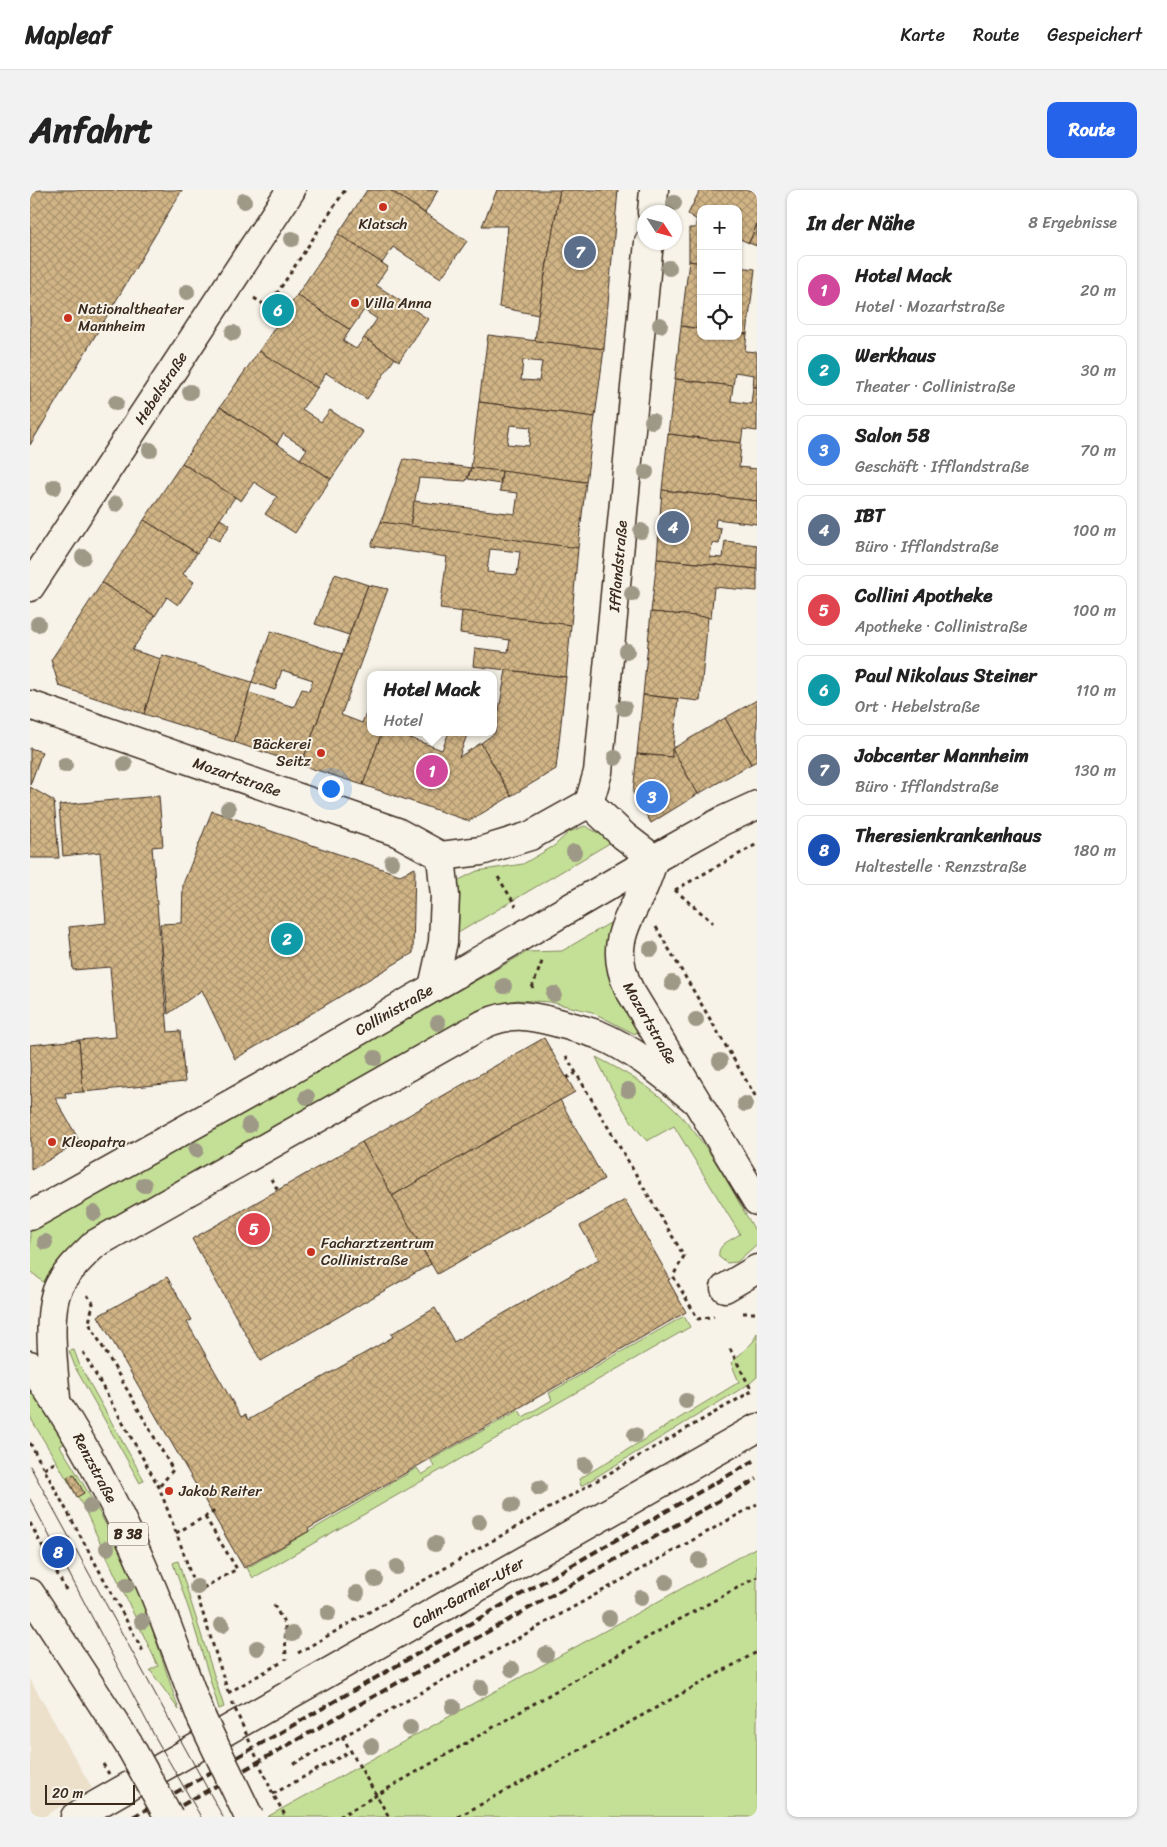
<!DOCTYPE html>
<html lang="de">
<head>
<meta charset="utf-8">
<style>
  :root { --surface:#fff; --page:#f2f2f2; --text:#222; --muted:#767676; --line:#e0e0e0; --accent:#2563eb }
  body { margin:0; font-family:Sriracha,sans-serif; background:var(--page); color:var(--text) }
  .controls { position:absolute; right:15px; top:15px; display:grid; overflow:hidden; border-radius:10px; box-shadow:0 1px 4px #0004 }
  .controls button { width:45px; height:45px; display:grid; place-items:center; padding:0; border:0; border-bottom:1px solid var(--line); background:var(--surface); color:var(--text); font:25px sans-serif }
  .compass { position:absolute; left:607px; top:15px; width:45px; height:45px; border-radius:50%; background:var(--surface); box-shadow:0 1px 4px #0004; rotate:126deg }
  .scale { position:absolute; left:15px; bottom:12px; width:90px; box-sizing:border-box; padding-left:5px; border:2px solid #3b2a1e; border-top:0; font-size:14px; line-height:18px; white-space:nowrap; color:#3b2a1e; -webkit-text-stroke:4px #f7f3e8; paint-order:stroke }
  .you { position:absolute; left:300px; top:598px; width:18px; height:18px; margin:-12px; border:4px solid #fff; border-radius:50%; background:#1a73e8; box-shadow:0 0 0 8px #1a73e833 }
  .badge { display:grid; place-items:center; width:32px; height:32px; border-radius:50%; background:var(--accent); color:#fff; font-size:16px; font-weight:700 }
  .pin { position:absolute; translate:-50% -50%; border:2px solid #fff; box-shadow:0 1px 5px #0006 }
  .popup { position:absolute; left:337px; top:481px; width:130px; height:65px; box-sizing:border-box; display:grid; place-content:center; border-radius:10px; background:var(--surface); filter:drop-shadow(0 1px 4px #0005); font-size:16px; white-space:nowrap; color:var(--muted) }
  .popup b { font-size:19px; color:var(--text) }
  .popup::after { content:''; position:absolute; left:50%; top:100%; margin-left:-10px; border:10px solid transparent; border-top-color:var(--surface) }
  .list { margin:0; padding:0; list-style:none }
  h2 { display:flex; justify-content:space-between; align-items:center; height:65px; margin:0; padding:0 20px; font-size:21px }
  h2 small { font-size:16px; font-weight:400; color:var(--muted) }
  .list li { display:grid; grid-template-columns:32px 1fr auto; gap:15px; align-items:center; box-sizing:border-box; height:70px; margin:0 10px 10px; padding:0 10px; border:1px solid var(--line); border-radius:10px }
  .list b { display:block; font-size:19px; white-space:nowrap }
  .list p { margin:0; font-size:16px; white-space:nowrap; color:var(--muted) }
  .list em { font-size:16px; font-style:normal; color:var(--muted) }
  .icon { flex:none; width:28px; height:28px; fill:none; stroke:currentColor; stroke-width:2; stroke-linecap:round; stroke-linejoin:round }
  .map { position:relative; flex:none; width:727px; height:1627px; overflow:hidden; border-radius:10px }
  header { display:flex; align-items:center; gap:30px; box-sizing:border-box; height:70px; padding:0 25px; background:var(--surface); border-bottom:1px solid var(--line) }
  header strong { font-size:24px }
  nav { display:flex; gap:28px; margin-inline-start:auto; font-size:18px }
  .intro { display:flex; align-items:center; justify-content:space-between; box-sizing:border-box; height:120px; padding:0 30px }
  h1 { margin:0; font-size:35px }
  .button { padding:12px 22px; border-radius:10px; background:var(--accent); color:#fff; font-size:18px; font-weight:700 }
  main { display:flex; gap:30px; padding:0 30px }
  aside { flex:1; background:var(--surface); border-radius:10px; box-shadow:0 1px 4px #0004 }
  .map>svg:first-child { display:block }
</style>
</head>
<body>
<header>
<strong>Mapleaf</strong>
<nav><a>Karte</a><a>Route</a><a>Gespeichert</a></nav>
</header>
<div class="intro"><h1>Anfahrt</h1><a class="button">Route</a></div>
<main>
<div class="map">
<svg width="727" height="1627" viewBox="0 0 727 1627">
  <defs>
    <pattern id="building-cross-hatch" width="8" height="8" patternUnits="userSpaceOnUse" patternTransform="scale(1.25)"><rect width="8" height="8" fill="#d1b586"/><path d="M0 0l8 8M0 8l8-8" fill="none" stroke="#ab936d"/></pattern>
  </defs>
  <rect width="100%" height="100%" fill="#f7f3e8"/>
  <filter id="ink" filterUnits="userSpaceOnUse"><feTurbulence type="fractalNoise" baseFrequency=".02" numOctaves="2"/><feDisplacementMap in="SourceGraphic" scale="10" xChannelSelector="R" yChannelSelector="G"/><feConvolveMatrix kernelMatrix="1 2 1 2 8 2 1 2 1" color-interpolation-filters="sRGB"/></filter>
  <g filter="url(#ink)">
    <!-- built -->
    <path fill="#ece0cb" d="M0,1489l62,109 -49,29h-13z"/>
    <!-- grass -->
    <g fill="#c4e097" stroke="#80855a">
      <path d="M555,636l28,15 -160,95 1,-39 5,-17 18,-9 46,-7 31,-18 15,-14z"/>
      <path d="M580,733c-9,42 4,74 29,107l-4,4 -43,-22 -42,-10 -33,-2 -29,7 -401,228c-23,18 -28,25 -39,51l-18,-15v-39l2,-2 495,-278 35,-1z"/>
      <path d="M566,867c21,11 43,23 62,38 45,35 71,91 99,139v10l-20,18 -10,1 -8,-6c-2,-13 11,-16 21,-23l-66,-108 -27,15c-22,-24 -37,-55 -51,-84z"/>
      <path d="M654,1126l6,11 -437,251 -6,-10 170,-100 5,7 12,-8 -3,-7 88,-50 4,7 29,-17 -3,-7z"/>
      <path d="M727,1143v44l-8,7 -168,102 -2,-7 160,-97 -8,-19 22,-21z"/>
      <path d="M44,1160l6,16 64,114 -4,3 -64,-114 -7,-18z"/>
      <path d="M0,1197l35,56 -5,3c29,46 55,92 76,141 17,40 29,82 43,123l-29,-40 8,-4 -74,-158 -54,-91z"/>
      <path d="M727,1357v270h-490z"/>
      <path d="M148,1371l46,146 -5,2 -29,-96 -17,-50z"/>
    </g>
    <!-- building -->
    <g fill="url(#building-cross-hatch)" stroke="#3b2a1e" fill-rule="evenodd">
      <path d="M0,0h152l-152,255z"/>
      <path d="M337,0h23l77,51 -26,37 -48,-31 -11,16 -44,-29z"/>
      <path d="M360,0h48l-13,23z"/>
      <path d="M467,0h63l-22,125 -39,-8 9,-81h-26z"/>
      <path d="M530,0h58l-14,159 -69,-8 3,-26z"/>
      <path d="M670,0h57v34l-8,19 -11,-5v-29h-37v54l-12,-2v-33h6l2,-8 -9,-6z"/>
      <path d="M727,34v22l-8,-3z"/>
      <path d="M308,44l50,33 -12,18 52,34 -29,42 -35,-23 13,-19 -13,-9 -14,20 -53,-35z"/>
      <path d="M659,71l12,2v66l-20,-3z"/>
      <path d="M708,77l17,2 -8,65 -9,-1z"/>
      <path d="M267,105l53,35 -7,11 13,8 8,-11 31,20 -28,41 -41,-26 -9,15 -58,-37z"/>
      <path d="M651,136l20,3v7h37v-3l9,1 -2,17 12,1v35h-4l1,-12 -19,-3 -2,14 -58,-7z"/>
      <path d="M458,145l116,14 -9,68 -116,-15zM493,170l19,2 -3,19 -18,-1z"/>
      <path d="M229,161l58,37 -15,21 19,13 9,-12 33,22 -32,47 -31,-20 7,-10 -24,-15 -6,10 -57,-37z"/>
      <path d="M645,189l58,7 -2,15 20,3 2,-17h4v44l-14,-2 -2,14 -73,-9z"/>
      <path d="M449,212l116,15 -9,65 -115,-14zM480,235l21,2 -2,19 -22,-2z"/>
      <path d="M190,217l111,72 -36,54 -30,-19 12,-17 -23,-15 -13,19 -59,-38z"/>
      <path d="M638,244l73,9 -2,24 18,2v32l-95,-11z"/>
      <path d="M374,269l67,9 -5,13 -47,-3 -9,49 -29,-5z"/>
      <path d="M152,273l53,34 -38,56 -53,-33z"/>
      <path d="M441,278l31,3 -2,13 -32,-5z"/>
      <path d="M472,281l84,11 -8,66 -168,-21 4,-26 101,13 3,-21 -18,-2z"/>
      <path d="M632,300l95,11v23l-41,-5 -1,8 6,1 -2,16 -7,-1 -2,14 13,1 2,-17 32,4v24l-100,-10z"/>
      <path d="M190,329l10,6 -11,16 -10,-6z"/>
      <path d="M114,330l53,33 -14,21 11,8 -16,23 -11,-8 -12,19 -53,-33z"/>
      <path d="M351,332l197,26 -7,77 -131,-16 7,-52 -76,-11zM460,359l30,3 -3,23 -30,-3z"/>
      <path d="M627,369l100,10v22l-43,-4 -3,31 -60,-6z"/>
      <path d="M305,384l33,11 -19,50 -34,-11z"/>
      <path d="M72,393l53,33 -23,34 29,9 -17,55 -85,-28 -8,-26z"/>
      <path d="M338,395l20,4 -47,126 21,8 9,-21v30h11l-19,53 -62,-20z"/>
      <path d="M432,421l109,14 -5,52 -93,-11 2,-18 33,4 2,-12 -50,-7z"/>
      <path d="M621,422l57,5 -8,84 -57,-6z"/>
      <path d="M241,441l71,23 -41,111 -67,-23 15,-49 45,14 8,-18 7,2 4,-11 -31,-10 -7,20 -23,-8z"/>
      <path d="M132,465l90,27 -18,60 -90,-28z"/>
      <path d="M476,480l60,7 -10,92 -45,27 -30,-53 14,-10z"/>
      <path d="M613,505l35,4 -6,58 -35,-3z"/>
      <path d="M727,510v61l-6,3 -26,-46z"/>
      <path d="M695,528l26,46 -53,30 -26,-45z"/>
      <path d="M352,542h12l48,18 7,-18h19l-9,25 22,-14 30,53 -42,25 -106,-36z"/>
      <path d="M0,558l12,4 -12,33z"/>
      <path d="M642,559l26,45 -47,29 -18,-30 4,-39 35,3z"/>
      <path d="M0,597l24,14 5,57h-29z"/>
      <path d="M129,606l4,50 -11,1 16,185 12,-1 5,51 -102,10 -4,-52 37,-3 -6,-70 -37,3 -4,-43 37,-4 -6,-71 -37,4 -4,-51z"/>
      <path d="M182,621l188,64 15,-7 -2,85 -178,106 -33,-69 -34,24 -8,-90 22,-1 1,-39z"/>
      <path d="M514,848l31,54 -183,104 -30,-54z"/>
      <path d="M49,850l4,52 -18,1 1,5h-11l25,44 -49,28 -1,-125z"/>
      <path d="M530,910l44,79 -167,95 -45,-78z"/>
      <path d="M332,952l69,122 -170,97 -69,-122z"/>
      <path d="M595,1010l45,79 -2,1 18,32 -378,217 1,2 -65,37 -146,-252 69,-39 25,43 -5,2 1,2 53,93 4,-2 3,5 145,-83 -2,-3 44,-26 19,34 145,-83 -19,-33z"/>
      <path d="M44,1284l10,19 -7,4 -10,-20z"/>
    </g>
    <g fill="none" stroke-linecap="round" stroke-linejoin="round">
      <defs>
        <g id="minor">
          <path d="M622,22l2,-22"/>
          <path d="M0,397l261,-397"/>
          <path d="M0,515l367,127 44,24 40,-5 49,-15 59,-33"/>
          <path d="M559,613l9,-31 51,-530"/>
          <path d="M559,613l35,33 30,23"/>
          <path d="M624,669c-4,11 -8,24 -14,36 -18,35 -29,56 -11,94l128,212"/>
          <path d="M403,797l10,-45 2,-46 -4,-40"/>
          <path d="M0,1026l258,-144 366,-213 68,-38 35,-16"/>
          <path d="M695,1098l32,-19"/>
          <path d="M26,1209c-2,-30 -11,-89 4,-115 9,-16 22,-27 35,-40l389,-220c27,-12 43,-9 71,-2 15,4 30,8 44,13 36,15 66,41 96,65"/>
          <path d="M45,1627l682,-389"/>
        </g>
        <g id="major">
          <path d="M0,1175c51,68 89,144 122,223 18,43 33,88 50,131"/>
          <path d="M0,1403l101,155"/>
        </g>
      </defs>
      <!-- minor casing -->
      <use href="#minor" stroke="#3b2a1e" stroke-width="31"/>
      <!-- major casing -->
      <use href="#major" stroke="#3b2a1e" stroke-width="31"/>
      <!-- path -->
      <g stroke="#3b2a1e" stroke-width="3" stroke-dasharray="4 4" stroke-linecap="butt">
        <path d="M224,108l14,9 77,-117"/>
        <path d="M468,687l18,29"/>
        <path d="M645,700l82,-46"/>
        <path d="M645,700l38,33"/>
        <path d="M626,737l101,172"/>
        <path d="M502,798l11,-29"/>
        <path d="M536,866l118,200 -11,20 25,43 16,-3"/>
        <path d="M536,888l10,-5"/>
        <path d="M241,989l7,11"/>
        <path d="M57,1105l6,8 -4,20 84,147 -14,17"/>
        <path d="M713,1123h14"/>
        <path d="M53,1162l76,135 24,64 45,141"/>
        <path d="M0,1253l114,210"/>
        <path d="M14,1279l14,-8"/>
        <path d="M0,1333l36,67"/>
        <path d="M146,1343l39,-22"/>
        <path d="M166,1402l41,-23 -32,-52"/>
        <path d="M244,1415l11,20 1,35"/>
        <path d="M268,1463l454,-262 -23,-44"/>
        <path d="M198,1503l54,-31"/>
        <path d="M312,1546l47,81"/>
        <path d="M264,1574l463,-260"/>
        <path d="M243,1604l78,-43"/>
        <path d="M309,1627l325,-189 93,-51"/>
        <path d="M428,1627l299,-165"/>
      </g>
      <!-- minor -->
      <use href="#minor" stroke="#f7f3e8" stroke-width="28"/>
      <!-- major -->
      <use href="#major" stroke="#f7f3e8" stroke-width="28"/>
      <!-- tram -->
      <g stroke="#3b2a1e" stroke-width="1">
        <path d="M0,1276l193,351"/>
        <path d="M0,1309l124,236 47,82"/>
      </g>
      <!-- rail -->
      <g stroke="#3b2a1e" stroke-width="4" stroke-dasharray="8 4" stroke-linecap="butt">
        <path d="M103,1627l624,-358"/>
        <path d="M131,1627l596,-338"/>
      </g>
      <defs>
        <g id="major-bridge">
          <path d="M172,1529l47,98"/>
          <path d="M101,1558l38,69"/>
        </g>
      </defs>
      <!-- major-bridge casing -->
      <use href="#major-bridge" stroke="#3b2a1e" stroke-width="31" stroke-linecap="butt"/>
      <!-- path-bridge -->
      <g stroke="#3b2a1e" stroke-width="3" stroke-dasharray="4 4" stroke-linecap="butt">
        <path d="M202,1512l41,92 13,23"/>
        <path d="M73,1574l6,10"/>
      </g>
      <!-- major-bridge -->
      <use href="#major-bridge" stroke="#f7f3e8" stroke-width="28"/>
    </g>
    <!-- trees -->
    <g fill="#9e9886">
      <circle cx="214" cy="11" r="8"/>
      <circle cx="644" cy="13" r="8"/>
      <circle cx="262" cy="49" r="8"/>
      <circle cx="639" cy="78" r="8"/>
      <circle cx="157" cy="102" r="8"/>
      <circle cx="630" cy="135" r="8"/>
      <circle cx="203" cy="143" r="8"/>
      <circle cx="160" cy="202" r="8"/>
      <circle cx="86" cy="213" r="8"/>
      <circle cx="622" cy="231" r="8"/>
      <circle cx="120" cy="260" r="8"/>
      <circle cx="616" cy="282" r="8"/>
      <circle cx="24" cy="297" r="8"/>
      <circle cx="86" cy="314" r="8"/>
      <circle cx="611" cy="341" r="8"/>
      <circle cx="53" cy="367" r="8"/>
      <circle cx="602" cy="404" r="8"/>
      <circle cx="8" cy="434" r="8"/>
      <circle cx="597" cy="461" r="8"/>
      <circle cx="594" cy="518" r="8"/>
      <circle cx="585" cy="568" r="8"/>
      <circle cx="95" cy="574" r="8"/>
      <circle cx="35" cy="575" r="8"/>
      <circle cx="198" cy="619" r="8"/>
      <circle cx="544" cy="662" r="8"/>
      <circle cx="362" cy="672" r="8"/>
      <circle cx="621" cy="759" r="8"/>
      <circle cx="642" cy="793" r="8"/>
      <circle cx="474" cy="796" r="8"/>
      <circle cx="524" cy="804" r="8"/>
      <circle cx="666" cy="830" r="8"/>
      <circle cx="408" cy="833" r="8"/>
      <circle cx="345" cy="868" r="8"/>
      <circle cx="690" cy="871" r="8"/>
      <circle cx="598" cy="900" r="8"/>
      <circle cx="277" cy="907" r="8"/>
      <circle cx="715" cy="914" r="8"/>
      <circle cx="219" cy="935" r="8"/>
      <circle cx="166" cy="960" r="8"/>
      <circle cx="114" cy="995" r="8"/>
      <circle cx="64" cy="1023" r="8"/>
      <circle cx="15" cy="1052" r="8"/>
      <circle cx="656" cy="1211" r="8"/>
      <circle cx="605" cy="1245" r="8"/>
      <circle cx="555" cy="1275" r="8"/>
      <circle cx="509" cy="1298" r="8"/>
      <circle cx="482" cy="1315" r="8"/>
      <circle cx="60" cy="1316" r="8"/>
      <circle cx="449" cy="1332" r="8"/>
      <circle cx="405" cy="1354" r="8"/>
      <circle cx="77" cy="1358" r="8"/>
      <circle cx="669" cy="1370" r="8"/>
      <circle cx="367" cy="1377" r="8"/>
      <circle cx="345" cy="1389" r="8"/>
      <circle cx="636" cy="1392" r="8"/>
      <circle cx="97" cy="1395" r="8"/>
      <circle cx="167" cy="1397" r="8"/>
      <circle cx="327" cy="1403" r="8"/>
      <circle cx="611" cy="1408" r="8"/>
      <circle cx="298" cy="1423" r="8"/>
      <circle cx="579" cy="1428" r="8"/>
      <circle cx="112" cy="1431" r="8"/>
      <circle cx="192" cy="1435" r="8"/>
      <circle cx="262" cy="1444" r="8"/>
      <circle cx="227" cy="1458" r="8"/>
      <circle cx="516" cy="1464" r="8"/>
      <circle cx="482" cy="1479" r="8"/>
      <circle cx="451" cy="1498" r="8"/>
      <circle cx="423" cy="1517" r="8"/>
      <circle cx="380" cy="1538" r="8"/>
      <circle cx="341" cy="1556" r="8"/>
    </g>
  </g>
  <!-- markers -->
  <g fill="#c8321e" stroke="#f7f3e8" stroke-width="2">
    <circle cx="353" cy="17" r="5"/>
    <circle cx="325" cy="113" r="5"/>
    <circle cx="38" cy="128" r="5"/>
    <circle cx="291" cy="563" r="5"/>
    <circle cx="22" cy="952" r="5"/>
    <circle cx="281" cy="1062" r="5"/>
    <circle cx="139" cy="1301" r="5"/>
  </g>
  <g text-anchor="middle" stroke-width="4" stroke-linejoin="round" paint-order="stroke">
    <!-- shield labels -->
    <rect fill="#f7f3e8" stroke="#73665b" stroke-width="1" x="78" y="1332.5" width="40" height="23" rx="4"/>
    <g font-size="14" font-weight="bold" fill="#3b2a1e">
      <text x="98" y="1349">B 38</text>
    </g>
    <!-- poi labels -->
    <g font-size="15" fill="#3b2a1e" stroke="#f7f3e8" text-anchor="start">
      <text x="353" y="39" text-anchor="middle">Klatsch</text>
      <text x="335" y="118">Villa Anna</text>
      <text x="48" y="124">Nationaltheater<tspan x="48" dy="17">Mannheim</tspan></text>
      <text x="281" y="559" text-anchor="end">Bäckerei<tspan x="281" dy="17">Seitz</tspan></text>
      <text x="32" y="957">Kleopatra</text>
      <text x="291" y="1058">Facharztzentrum<tspan x="291" dy="17">Collinistraße</tspan></text>
      <text x="149" y="1306">Jakob Reiter</text>
    </g>
    <!-- street labels -->
    <g font-size="15" fill="#3b2a1e" stroke="#f7f3e8">
      <text transform="translate(131 198) rotate(-57)" y="5">Hebelstraße</text>
      <text transform="translate(588 376) rotate(-85)" y="5">Ifflandstraße</text>
      <text transform="translate(207 587) rotate(19)" y="5">Mozartstraße</text>
      <text transform="translate(364 820) rotate(-30)" y="5">Collinistraße</text>
      <text transform="translate(620 833) rotate(60)" y="5">Mozartstraße</text>
      <text transform="translate(65 1278) rotate(62)" y="5">Renzstraße</text>
      <text transform="translate(438 1403) rotate(-30)" y="5">Cahn-Garnier-Ufer</text>
    </g>
  </g>
</svg>
<div class="controls">
<button>+</button>
<button>−</button>
<button><svg class="icon" aria-label="locate" viewBox="0 0 24 24"><circle cx="12" cy="12" r="6"/><path d="M12 2v4M12 18v4M2 12h4M18 12h4"/></svg></button>
</div>
<svg class="compass" viewBox="-18 -18 36 36"><path d="M0-13l5 13h-10z" fill="#e53935"/><path d="M0 13l5-13h-10z" fill="#767676"/></svg>
<div class="scale">20 m</div>
<div class="you"></div>
<div class="pin badge" style="left:402px;top:581px;background:#d1479c">1</div>
<div class="popup"><b>Hotel Mack</b>Hotel</div>
<div class="pin badge" style="left:257px;top:749px;background:#0f9aa8">2</div>
<div class="pin badge" style="left:622px;top:607px;background:#3f7fe0">3</div>
<div class="pin badge" style="left:643px;top:337px;background:#5c6f8a">4</div>
<div class="pin badge" style="left:224px;top:1039px;background:#e0444e">5</div>
<div class="pin badge" style="left:248px;top:120px;background:#0f9aa8">6</div>
<div class="pin badge" style="left:550px;top:62px;background:#5c6f8a">7</div>
<div class="pin badge" style="left:28px;top:1362px;background:#1a4fb4">8</div>
</div>
<aside>
<h2>In der Nähe<small>8 Ergebnisse</small></h2>
<ul class="list">
<li><span class="badge" style="background:#d1479c">1</span><div><b>Hotel Mack</b><p>Hotel · Mozartstraße</p></div><em>20 m</em></li>
<li><span class="badge" style="background:#0f9aa8">2</span><div><b>Werkhaus</b><p>Theater · Collinistraße</p></div><em>30 m</em></li>
<li><span class="badge" style="background:#3f7fe0">3</span><div><b>Salon 58</b><p>Geschäft · Ifflandstraße</p></div><em>70 m</em></li>
<li><span class="badge" style="background:#5c6f8a">4</span><div><b>IBT</b><p>Büro · Ifflandstraße</p></div><em>100 m</em></li>
<li><span class="badge" style="background:#e0444e">5</span><div><b>Collini Apotheke</b><p>Apotheke · Collinistraße</p></div><em>100 m</em></li>
<li><span class="badge" style="background:#0f9aa8">6</span><div><b>Paul Nikolaus Steiner</b><p>Ort · Hebelstraße</p></div><em>110 m</em></li>
<li><span class="badge" style="background:#5c6f8a">7</span><div><b>Jobcenter Mannheim</b><p>Büro · Ifflandstraße</p></div><em>130 m</em></li>
<li><span class="badge" style="background:#1a4fb4">8</span><div><b>Theresienkrankenhaus</b><p>Haltestelle · Renzstraße</p></div><em>180 m</em></li>
</ul>
</aside>
</main>
</body>
</html>
